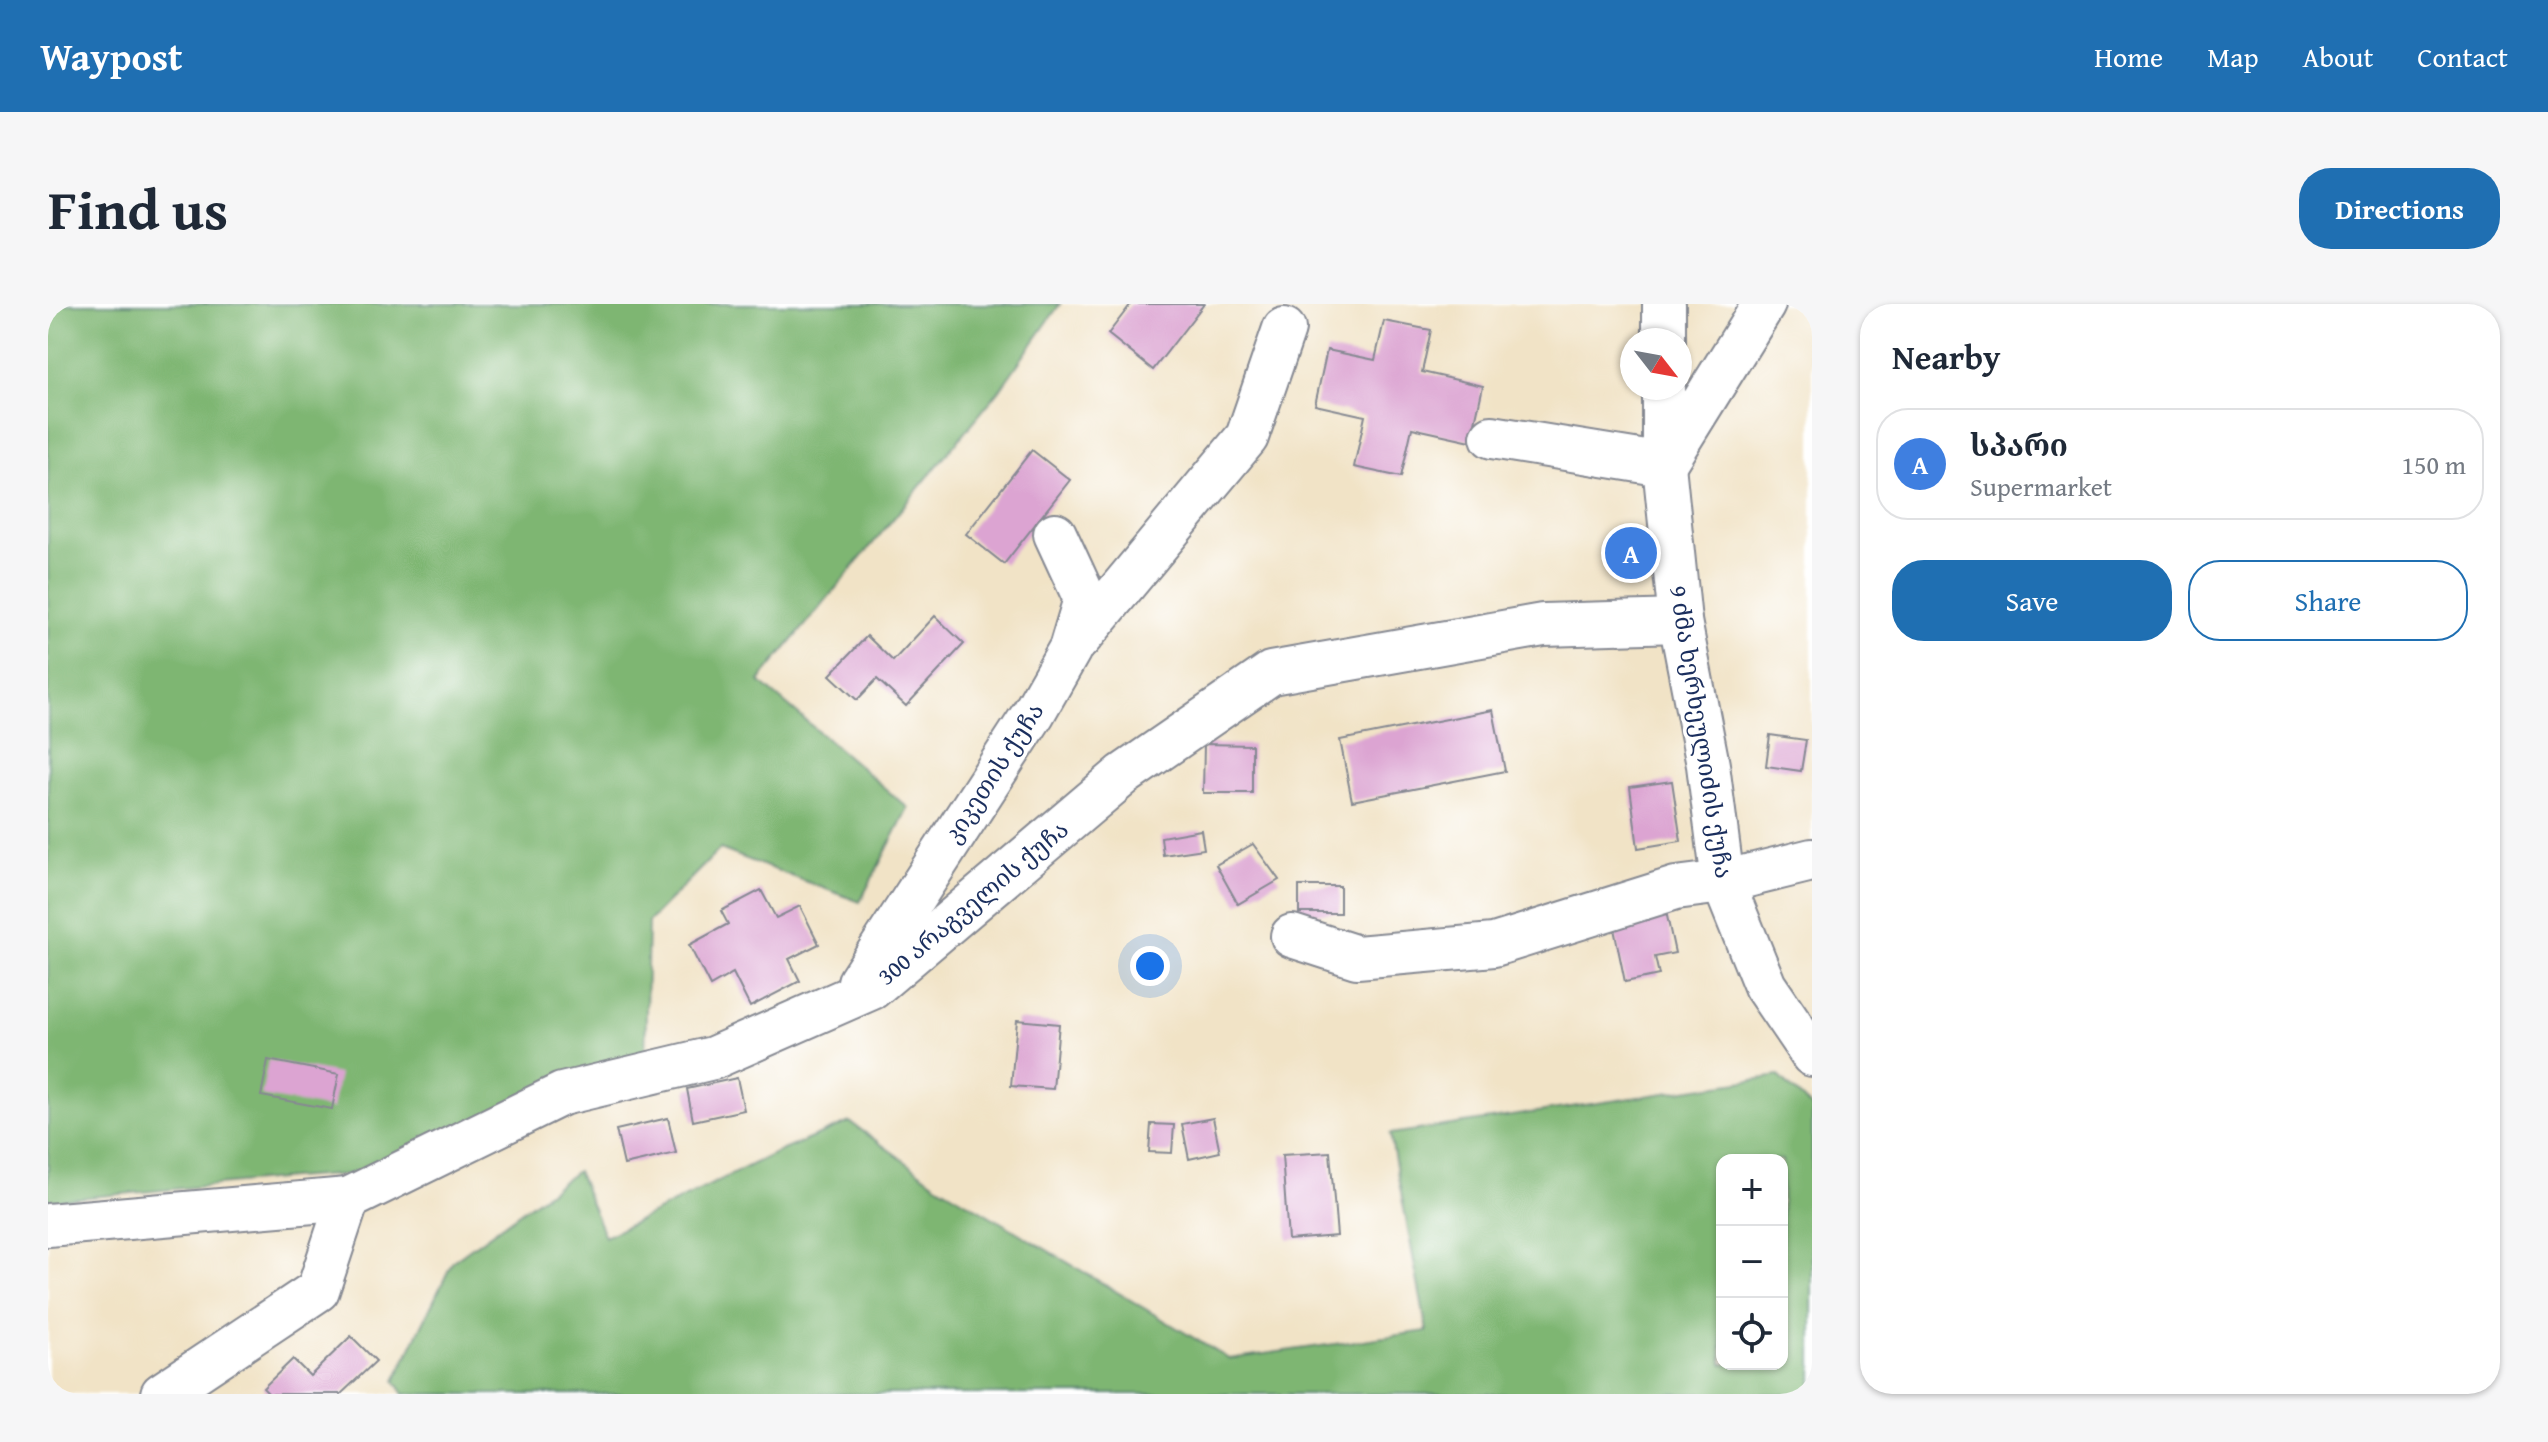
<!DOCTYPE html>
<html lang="en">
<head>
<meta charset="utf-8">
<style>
  :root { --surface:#fff; --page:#f6f6f7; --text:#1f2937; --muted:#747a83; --line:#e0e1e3; --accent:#1f6fb2 }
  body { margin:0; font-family:"Gentium Book Plus","Noto Serif Georgian",serif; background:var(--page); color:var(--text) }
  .controls { position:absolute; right:24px; bottom:24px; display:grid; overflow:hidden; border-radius:16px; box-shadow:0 2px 6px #0004 }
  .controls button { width:72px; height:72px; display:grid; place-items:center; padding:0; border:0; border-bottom:2px solid var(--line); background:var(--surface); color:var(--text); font:40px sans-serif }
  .compass { position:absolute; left:1572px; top:24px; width:72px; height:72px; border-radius:50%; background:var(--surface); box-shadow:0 2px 6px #0004; rotate:121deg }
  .you { position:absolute; left:1102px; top:662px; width:28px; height:28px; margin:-20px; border:6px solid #fff; border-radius:50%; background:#1a73e8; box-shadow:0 0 0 12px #1a73e833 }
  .badge { display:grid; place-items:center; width:52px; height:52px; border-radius:50%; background:var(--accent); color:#fff; font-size:26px; font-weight:700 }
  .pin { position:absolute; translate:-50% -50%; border:4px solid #fff; box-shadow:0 2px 8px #0006 }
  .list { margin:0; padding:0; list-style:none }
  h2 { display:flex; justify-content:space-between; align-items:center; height:104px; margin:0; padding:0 32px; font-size:34px }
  h2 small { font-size:26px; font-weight:400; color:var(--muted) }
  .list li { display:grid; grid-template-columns:52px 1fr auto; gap:24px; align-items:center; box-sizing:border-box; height:112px; margin:0 16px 16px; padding:0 16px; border:2px solid var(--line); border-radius:32px }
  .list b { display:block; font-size:30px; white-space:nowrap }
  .list p { margin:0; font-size:26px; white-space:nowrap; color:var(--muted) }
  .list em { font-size:26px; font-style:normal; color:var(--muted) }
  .actions { display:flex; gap:16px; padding:24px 32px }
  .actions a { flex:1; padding:18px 0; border:2px solid var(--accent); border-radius:32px; text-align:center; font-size:28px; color:var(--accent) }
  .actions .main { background:var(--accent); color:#fff }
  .icon { flex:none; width:44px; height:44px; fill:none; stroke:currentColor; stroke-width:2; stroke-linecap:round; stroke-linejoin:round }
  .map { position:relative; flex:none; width:1764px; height:1090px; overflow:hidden; border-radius:32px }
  header { display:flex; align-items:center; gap:48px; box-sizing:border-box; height:112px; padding:0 40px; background:var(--accent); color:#fff }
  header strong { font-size:38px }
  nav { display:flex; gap:44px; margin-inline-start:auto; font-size:28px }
  .intro { display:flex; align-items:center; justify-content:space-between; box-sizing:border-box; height:192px; padding:0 48px }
  h1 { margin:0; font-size:56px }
  .button { padding:20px 36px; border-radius:32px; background:var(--accent); color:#fff; font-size:28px; font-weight:700 }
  main { display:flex; gap:48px; padding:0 48px }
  aside { flex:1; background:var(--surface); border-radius:32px; box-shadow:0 2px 6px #0004 }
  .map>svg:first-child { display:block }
</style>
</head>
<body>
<header>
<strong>Waypost</strong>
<nav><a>Home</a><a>Map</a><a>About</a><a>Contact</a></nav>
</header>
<div class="intro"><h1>Find us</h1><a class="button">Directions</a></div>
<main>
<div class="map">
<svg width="1764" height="1090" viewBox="0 0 1764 1090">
  <rect width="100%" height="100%" fill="#fff"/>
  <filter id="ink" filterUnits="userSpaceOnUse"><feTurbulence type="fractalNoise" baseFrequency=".0125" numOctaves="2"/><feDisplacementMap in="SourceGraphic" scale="16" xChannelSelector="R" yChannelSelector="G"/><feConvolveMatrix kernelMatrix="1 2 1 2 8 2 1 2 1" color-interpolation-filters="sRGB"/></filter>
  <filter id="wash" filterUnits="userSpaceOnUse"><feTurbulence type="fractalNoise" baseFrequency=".006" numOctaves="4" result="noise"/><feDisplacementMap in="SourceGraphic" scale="32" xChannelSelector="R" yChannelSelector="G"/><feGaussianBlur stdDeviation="1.8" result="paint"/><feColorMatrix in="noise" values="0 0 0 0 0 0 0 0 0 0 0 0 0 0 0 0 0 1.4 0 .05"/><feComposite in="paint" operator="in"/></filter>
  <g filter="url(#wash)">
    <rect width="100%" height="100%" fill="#f1e3c6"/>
    <!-- forest -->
    <g fill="#7eb672" stroke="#4c7268" stroke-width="2" fill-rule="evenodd">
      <path d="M0,0h1012l-61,87 -240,290 149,127 -48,94 -140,-53 -72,73 -3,136 -244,113 -110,7 -243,23z"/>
      <path d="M1731,772l33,32v286h-1408l-9,-13 58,-120 124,-90 28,66 168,-83 77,-32 85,61 294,176 198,-28 -37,-197zM1674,856h60v204h-60z"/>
    </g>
    <g id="blocks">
      <!-- building -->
      <g fill="#dca4d2">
        <path d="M1083,0h73l-51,66 -45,-36z"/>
        <path d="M1336,17l47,9 -9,42 61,14 -12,55 -59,-13 -11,49 -47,-10 11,-51 -50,-11 12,-55 48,10z"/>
        <path d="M984,146l38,30 -66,84 -38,-30z"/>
        <path d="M1587,225l11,7 -22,37 -12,-7z"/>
        <path d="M887,312l29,28 -58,62 -29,-27 -20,21 -27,-25 37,-39 26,25z"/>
        <path d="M1445,406l12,61 -153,30 -12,-61z"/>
        <path d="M1722,431l36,5 -5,31 -35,-5z"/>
        <path d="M1156,440l48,1v48h-49z"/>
        <path d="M1624,477l9,60 -43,7 -8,-61z"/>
        <path d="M1153,526l3,19 -41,6 -2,-18z"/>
        <path d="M1205,540l26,36 -41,24 -22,-39z"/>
        <rect x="1251" y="582" width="41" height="27"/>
        <path d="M713,586l15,28 24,-12 19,38 -30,15 11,22 -50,26 -17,-34 -23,13 -21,-41 39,-21 -7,-13z"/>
        <path d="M1616,598l11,51 -20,4 4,18 -34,7 -14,-68z"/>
        <path d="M969,716l42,4 -6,65 -42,-3z"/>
        <path d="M220,756l71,14 -7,35 -71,-13z"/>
        <path d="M689,774l7,32 -51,11 -6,-32z"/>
        <path d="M620,814l8,35 -52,12 -8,-35z"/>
        <path d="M1165,814l7,34 -31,7 -7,-35z"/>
        <path d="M1103,820l23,1 -2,28 -23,-1z"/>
        <path d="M1282,848l7,84 -49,4 -6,-85z"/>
        <path d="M303,1032l25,25 -35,33h-72l-6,-6 30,-29 17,17z"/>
      </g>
    </g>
  </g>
  <g filter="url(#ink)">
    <use href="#blocks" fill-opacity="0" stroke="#868992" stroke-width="2"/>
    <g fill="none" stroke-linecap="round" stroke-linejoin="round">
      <defs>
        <g id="minor">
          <path d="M1616,36v-36"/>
          <path d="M1616,84v77l16,156 28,144 15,117 42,104 47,69"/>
          <path d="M1444,133l172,28 100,-161"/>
          <path d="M1031,335l168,-202 37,-108"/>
          <path d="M1244,632l65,21 137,-12 182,-57 47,-6 89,-22"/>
          <path d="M811,678l174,-268 37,-65 15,-50 -30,-65"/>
          <path d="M0,921l300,-26"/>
          <path d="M114,1090l156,-104 30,-91 214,-105 151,-36 159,-70 251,-213 148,-102 272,-48 137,-4"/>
        </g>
      </defs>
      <!-- minor casing -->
      <use href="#minor" stroke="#868992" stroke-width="46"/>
      <!-- minor -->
      <use href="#minor" stroke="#fff" stroke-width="42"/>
    </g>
  </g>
  <g text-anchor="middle" stroke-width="7" stroke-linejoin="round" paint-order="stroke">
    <!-- street labels -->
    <g font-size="24" fill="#1b2f5e" stroke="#fff">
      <text transform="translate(1653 428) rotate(81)" y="8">9 ძმა ხერხეულიძის ქუჩა</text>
      <text transform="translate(946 469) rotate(-57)" y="8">კიკეთის ქუჩა</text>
      <text transform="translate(925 599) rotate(-40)" y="8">300 არაგველის ქუჩა</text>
    </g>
  </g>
</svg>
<div class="controls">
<button>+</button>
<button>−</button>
<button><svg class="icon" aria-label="locate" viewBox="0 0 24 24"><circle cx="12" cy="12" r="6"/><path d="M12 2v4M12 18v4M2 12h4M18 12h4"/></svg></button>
</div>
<svg class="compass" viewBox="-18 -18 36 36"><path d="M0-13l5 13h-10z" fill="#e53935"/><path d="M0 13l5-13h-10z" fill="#747a83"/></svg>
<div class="you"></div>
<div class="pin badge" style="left:1583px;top:249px;background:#3f7fe0">A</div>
</div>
<aside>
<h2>Nearby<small></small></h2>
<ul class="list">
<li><span class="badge" style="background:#3f7fe0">A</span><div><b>სპარი</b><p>Supermarket</p></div><em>150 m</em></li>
</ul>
<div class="actions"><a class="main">Save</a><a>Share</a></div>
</aside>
</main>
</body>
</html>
